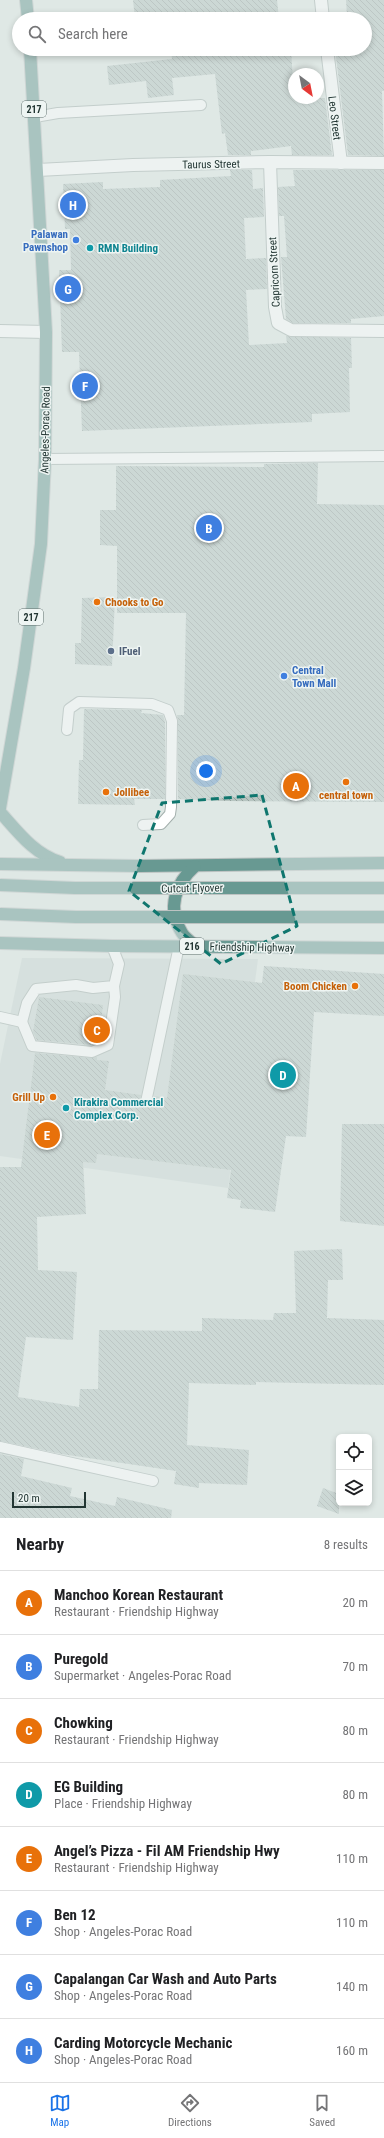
<!DOCTYPE html>
<html lang="en">
<head>
<meta charset="utf-8">
<style>
  :root { --surface:#fff; --page:#f6f6f6; --text:#202124; --muted:#757577; --line:#e0e0e0; --accent:#1a73e8 }
  body { margin:0; font-family:"Roboto Condensed",sans-serif; background:var(--page); color:var(--text) }
  .controls { position:absolute; right:12px; bottom:12px; display:grid; overflow:hidden; border-radius:6px; box-shadow:0 2px 6px #0003 }
  .controls button { width:36px; height:36px; display:grid; place-items:center; padding:0; border:0; border-bottom:1px solid var(--line); background:var(--surface); color:var(--text); font:20px sans-serif }
  .compass { position:absolute; left:288px; top:68px; width:36px; height:36px; border-radius:50%; background:var(--surface); box-shadow:0 2px 6px #0003; rotate:148deg }
  .scale { position:absolute; left:12px; bottom:10px; width:74px; box-sizing:border-box; padding-left:4px; border:2px solid #223633; border-top:0; font-size:11px; line-height:14px; white-space:nowrap; color:#223633; -webkit-text-stroke:3px #eef5f3; paint-order:stroke }
  .you { position:absolute; left:206px; top:771px; width:14px; height:14px; margin:-10px; border:3px solid #fff; border-radius:50%; background:#1a73e8; box-shadow:0 0 0 6px #1a73e833 }
  .badge { display:grid; place-items:center; width:26px; height:26px; border-radius:50%; background:var(--accent); color:#fff; font-size:13px; font-weight:700 }
  .pin { position:absolute; translate:-50% -50%; border:2px solid #fff; box-shadow:0 1px 4px #0006 }
  .list { margin:0; padding:0; list-style:none }
  h2 { display:flex; justify-content:space-between; align-items:center; height:52px; margin:0; padding:0 16px; font-size:17px }
  h2 small { font-size:13px; font-weight:400; color:var(--muted) }
  .list li { display:grid; grid-template-columns:26px 1fr auto; gap:12px; align-items:center; box-sizing:border-box; height:64px; padding:0 16px; border-top:1px solid var(--line) }
  .list b { display:block; font-size:15px; white-space:nowrap }
  .list p { margin:0; font-size:13px; white-space:nowrap; color:var(--muted) }
  .list em { font-size:13px; font-style:normal; color:var(--muted) }
  .icon { flex:none; width:22px; height:22px; fill:none; stroke:currentColor; stroke-width:2; stroke-linecap:round; stroke-linejoin:round }
  .map { position:relative; flex:none; width:384px; height:1518px; overflow:hidden }
  .search { position:absolute; background:var(--surface); box-shadow:0 2px 6px #0003; left:12px; right:12px; top:12px; height:44px; display:flex; align-items:center; gap:10px; box-sizing:border-box; padding:0 14px; border-radius:22px; color:var(--muted); font-size:15px }
  .sheet { height:564px; background:var(--surface) }
  nav { display:flex; justify-content:space-around; align-items:center; box-sizing:border-box; height:56px; border-top:1px solid var(--line); background:var(--surface); font-size:11px; color:var(--muted) }
  nav a { display:grid; justify-items:center; gap:2px }
  nav .on { color:var(--accent) }
  .map>svg:first-child { display:block }
</style>
</head>
<body>
<div class="map">
<svg width="384" height="1518" viewBox="0 0 384 1518">
  <defs>
    <pattern id="building-back-hatch" width="6" height="6" patternUnits="userSpaceOnUse"><rect width="6" height="6" fill="#b7c5c1"/><path d="M-1 5l2 2M0 0l6 6M5-1l2 2" fill="none" stroke="#94a19d"/></pattern>
  </defs>
  <rect width="100%" height="100%" fill="#dfe8e5"/>
  <!-- built -->
  <path fill="#cdd8d4" d="M22,958l236,1 -30,229 -228,-32v-92z"/>
  <!-- building -->
  <g fill="url(#building-back-hatch)">
    <path d="M133,0h144l2,19h9h-153z"/>
    <path d="M346,0h38v91h-2l2,65 -36,-1 -13,-106h30v-30h-32l-1,-2 15,-1z"/>
    <path d="M171,49h120l3,49h31l7,57h-40l-1,-9 -40,5v4h-23l-3,-22 -3,1 -7,-60 -43,4 2,17 -26,3 -2,-17 -37,4 -2,-19 65,-7z"/>
    <path d="M230,170h22l1,19 10,-1 1,29 -20,1 2,41 20,-1 1,31 -21,1 3,55 38,-2 -1,-7 65,2 1,30h-3l1,44 -38,2v8l-230,9 -3,-79h-17l-3,-82h12l-1,-41h-5l-2,-45 40,-2v7l57,-2v-7l71,-4z"/>
    <path d="M293,170h91v146l-33,3v4h-58l-7,-4 -5,-62h6l-3,-41h-5l-1,-29 17,-1z"/>
    <path d="M318,463l-1,41 67,1v297l-158,-1 -48,-2v-78l-1,-6h7l2,-102h-69v-67l-17,-1v-35h16v-44l148,1v-3z"/>
    <path d="M115,597l-3,69 -37,-2v-21h6l1,-45z"/>
    <path d="M84,709l58,1 -1,3 22,2 2,7v77h-31l1,6 -57,-1 1,-44h4z"/>
    <path d="M264,966l120,8v42l-70,-4 -8,125 -20,-1 -11,76 -35,-4 1,-8 -14,-2 4,-28 -134,-16 -1,9 -13,-1 3,52 -49,3 1,53 39,2 -4,68 -47,-3 -8,60 61,10 1,-18h18l1,-59 103,1v-13l71,2 1,-7h22l-2,-62 48,-2 1,31h-15l-1,38 57,2v65l-128,-3v3l-67,-2 -2,62 62,5 -2,35 -48,-2v5l-25,-4 2,-13 -115,-17 -61,-13v-274h21l14,-114 56,5 6,-1v3l12,1 -4,29 36,5 -1,9 4,4h4l4,-4 2,-8 13,2 16,-124 79,9z"/>
    <path d="M39,997l64,8 -4,37 -8,3 -54,-5 -4,-8z"/>
    <path d="M342,1124h42v102l-44,-5z"/>
    <path d="M0,1454l24,5 -3,17 51,12 -2,8 45,10 2,-9 55,13 -1,8h-171z"/>
    <path d="M323,1488l16,6v20l-22,-8z"/>
  </g>
  <g fill="none" stroke-linecap="round" stroke-linejoin="round">
    <defs>
      <g id="lane">
        <path d="M35,117l23,-4 143,-8"/>
        <path d="M45,459l339,-3"/>
        <path d="M67,730l2,-21 10,-7 73,2 16,6 4,11 -1,86 -1,7 -9,10 -18,1"/>
        <path d="M0,1017l22,5 5,-19 9,-14 40,-4 17,3 21,-2 5,-22 -7,-18"/>
        <path d="M22,1022l10,24 60,6 16,-7 7,-48 -1,-11"/>
        <path d="M146,1102l33,-156"/>
        <path d="M0,1447l153,34"/>
      </g>
      <g id="street">
        <path d="M321,0l2,19"/>
        <path d="M327,49l14,114"/>
        <path d="M270,162l5,145 3,16 13,7 93,1"/>
        <path d="M38,170l95,-5 137,-3 114,1"/>
        <path d="M0,331l46,1"/>
      </g>
      <g id="primary">
        <path d="M26,0l2,19"/>
        <path d="M0,808l24,-140 17,-124 4,-85 1,-127 -16,-283"/>
        <path d="M0,812c18,20 34,42 60,50"/>
        <path d="M0,864l140,2 244,-3"/>
        <path d="M195,866c-19,17 -29,42 -13,67 3,5 9,9 14,13"/>
        <path d="M0,943l112,3 272,2"/>
      </g>
    </defs>
    <!-- lane casing -->
    <use href="#lane" stroke="#a3afac" stroke-width="12"/>
    <!-- street casing -->
    <use href="#street" stroke="#a3afac" stroke-width="14"/>
    <!-- primary casing -->
    <use href="#primary" stroke="#bdc3c2" stroke-width="14"/>
    <!-- lane -->
    <use href="#lane" stroke="#fff" stroke-width="10"/>
    <!-- street -->
    <use href="#street" stroke="#fff" stroke-width="12"/>
    <!-- primary -->
    <use href="#primary" stroke="#689992" stroke-width="12"/>
    <defs>
      <g id="primary-bridge">
        <path d="M0,885l75,3h309"/>
        <path d="M0,914l76,3h308"/>
      </g>
    </defs>
    <!-- primary-bridge casing -->
    <use href="#primary-bridge" stroke="#bdc3c2" stroke-width="14" stroke-linecap="butt"/>
    <!-- primary-bridge -->
    <use href="#primary-bridge" stroke="#689992" stroke-width="12"/>
  </g>
  <!-- marked area -->
  <path d="M0 0H384V1518H0ZM262,795l35,131 -76,38 -92,-73 33,-88z" fill="#dfe8e5" fill-opacity=".55" fill-rule="evenodd"/>
  <path fill="none" stroke="#0f766e" stroke-width="3" stroke-dasharray="8 5" stroke-linejoin="round" d="M262,795l35,131 -76,38 -92,-73 33,-88z"/>
  <!-- markers -->
  <g fill="#3f7fe0" stroke="#eef5f3" stroke-width="1.5">
    <circle cx="76" cy="240" r="4"/>
    <circle cx="284" cy="676" r="4"/>
  </g>
  <g fill="#0f9aa8" stroke="#eef5f3" stroke-width="1.5">
    <circle cx="90" cy="248" r="4"/>
    <circle cx="66" cy="1108" r="4"/>
  </g>
  <g fill="#e8710a" stroke="#eef5f3" stroke-width="1.5">
    <circle cx="97" cy="602" r="4"/>
    <circle cx="346" cy="782" r="4"/>
    <circle cx="106" cy="792" r="4"/>
    <circle cx="355" cy="986" r="4"/>
    <circle cx="53" cy="1097" r="4"/>
  </g>
  <circle fill="#5c6f8a" stroke="#eef5f3" stroke-width="1.5" cx="111" cy="651" r="4"/>
  <g text-anchor="middle" stroke-width="3" stroke-linejoin="round" paint-order="stroke">
    <!-- shield labels -->
    <g fill="#eef5f3" stroke="#5f6f6d" stroke-width="1">
      <rect x="22" y="101" width="24" height="16" rx="3"/>
      <rect x="19" y="609" width="24" height="16" rx="3"/>
      <rect x="180" y="938" width="24" height="16" rx="3"/>
    </g>
    <g font-size="10" font-weight="bold" fill="#223633">
      <text x="34" y="113">217</text>
      <text x="31" y="621">217</text>
      <text x="192" y="950">216</text>
    </g>
    <!-- street labels -->
    <g font-size="11" fill="#223633" stroke="#eef5f3">
      <text transform="translate(335 118) rotate(83)" y="4">Leo Street</text>
      <text transform="translate(211 164) rotate(-1)" y="4">Taurus Street</text>
      <text transform="translate(274 272) rotate(-93)" y="4">Capricorn Street</text>
      <text transform="translate(45 430) rotate(-89)" y="4">Angeles-Porac Road</text>
      <text transform="translate(192 888) rotate(-1)" y="4">Cutcut Flyover</text>
      <text transform="translate(252 947) rotate(1)" y="4">Friendship Highway</text>
    </g>
    <!-- shop labels -->
    <g font-size="11" font-weight="bold" fill="#366cbe" stroke="#eef5f3" text-anchor="end">
      <text x="68" y="238">Palawan<tspan x="68" dy="13">Pawnshop</tspan></text>
      <text x="292" y="674" text-anchor="start">Central<tspan x="292" dy="13">Town Mall</tspan></text>
    </g>
    <!-- culture labels -->
    <g font-size="11" font-weight="bold" fill="#0d838f" stroke="#eef5f3" text-anchor="start">
      <text x="98" y="252">RMN Building</text>
      <text x="74" y="1106">Kirakira Commercial<tspan x="74" dy="13">Complex Corp.</tspan></text>
    </g>
    <!-- food labels -->
    <g font-size="11" font-weight="bold" fill="#c56008" stroke="#eef5f3" text-anchor="start">
      <text x="105" y="606">Chooks to Go</text>
      <text x="114" y="796">Jollibee</text>
      <text x="346" y="799" text-anchor="middle">central town</text>
      <text x="347" y="990" text-anchor="end">Boom Chicken</text>
      <text x="45" y="1101" text-anchor="end">Grill Up</text>
    </g>
    <!-- service labels -->
    <g font-size="11" font-weight="bold" fill="#4e5e75" stroke="#eef5f3" text-anchor="start">
      <text x="119" y="655">IFuel</text>
    </g>
  </g>
</svg>
<div class="controls">
<button><svg class="icon" aria-label="locate" viewBox="0 0 24 24"><circle cx="12" cy="12" r="6"/><path d="M12 2v4M12 18v4M2 12h4M18 12h4"/></svg></button>
<button><svg class="icon" aria-label="layers" viewBox="0 0 24 24"><path d="M12 4l9 5-9 5-9-5zM3 14l9 5 9-5"/></svg></button>
</div>
<svg class="compass" viewBox="-18 -18 36 36"><path d="M0-13l5 13h-10z" fill="#e53935"/><path d="M0 13l5-13h-10z" fill="#757577"/></svg>
<div class="scale">20 m</div>
<div class="you"></div>
<div class="pin badge" style="left:296px;top:786px;background:#e8710a">A</div>
<div class="pin badge" style="left:209px;top:528px;background:#3f7fe0">B</div>
<div class="pin badge" style="left:97px;top:1030px;background:#e8710a">C</div>
<div class="pin badge" style="left:283px;top:1075px;background:#0f9aa8">D</div>
<div class="pin badge" style="left:47px;top:1135px;background:#e8710a">E</div>
<div class="pin badge" style="left:85px;top:386px;background:#3f7fe0">F</div>
<div class="pin badge" style="left:68px;top:289px;background:#3f7fe0">G</div>
<div class="pin badge" style="left:73px;top:205px;background:#3f7fe0">H</div>
<div class="search"><svg class="icon" aria-label="search" viewBox="0 0 24 24"><circle cx="10" cy="10" r="6"/><path d="M15 15l6 6"/></svg>Search here</div>
</div>
<section class="sheet">
<h2>Nearby<small>8 results</small></h2>
<ul class="list">
<li><span class="badge" style="background:#e8710a">A</span><div><b>Manchoo Korean Restaurant</b><p>Restaurant · Friendship Highway</p></div><em>20 m</em></li>
<li><span class="badge" style="background:#3f7fe0">B</span><div><b>Puregold</b><p>Supermarket · Angeles-Porac Road</p></div><em>70 m</em></li>
<li><span class="badge" style="background:#e8710a">C</span><div><b>Chowking</b><p>Restaurant · Friendship Highway</p></div><em>80 m</em></li>
<li><span class="badge" style="background:#0f9aa8">D</span><div><b>EG Building</b><p>Place · Friendship Highway</p></div><em>80 m</em></li>
<li><span class="badge" style="background:#e8710a">E</span><div><b>Angel’s Pizza - Fil AM Friendship Hwy</b><p>Restaurant · Friendship Highway</p></div><em>110 m</em></li>
<li><span class="badge" style="background:#3f7fe0">F</span><div><b>Ben 12</b><p>Shop · Angeles-Porac Road</p></div><em>110 m</em></li>
<li><span class="badge" style="background:#3f7fe0">G</span><div><b>Capalangan Car Wash and Auto Parts</b><p>Shop · Angeles-Porac Road</p></div><em>140 m</em></li>
<li><span class="badge" style="background:#3f7fe0">H</span><div><b>Carding Motorcycle Mechanic</b><p>Shop · Angeles-Porac Road</p></div><em>160 m</em></li>
</ul>
</section>
<nav>
<a class="on"><svg class="icon" aria-label="map" viewBox="0 0 24 24"><path d="M3 6l6-2 6 2 6-2v14l-6 2-6-2-6 2zM9 4v14M15 6v14"/></svg>Map</a>
<a><svg class="icon" aria-label="directions" viewBox="0 0 24 24"><path d="M12 3l9 9-9 9-9-9zM9 14v-3h6M13 9l2 2-2 2"/></svg>Directions</a>
<a><svg class="icon" aria-label="saved" viewBox="0 0 24 24"><path d="M7 4h10v16l-5-4-5 4z"/></svg>Saved</a>
</nav>
</body>
</html>
